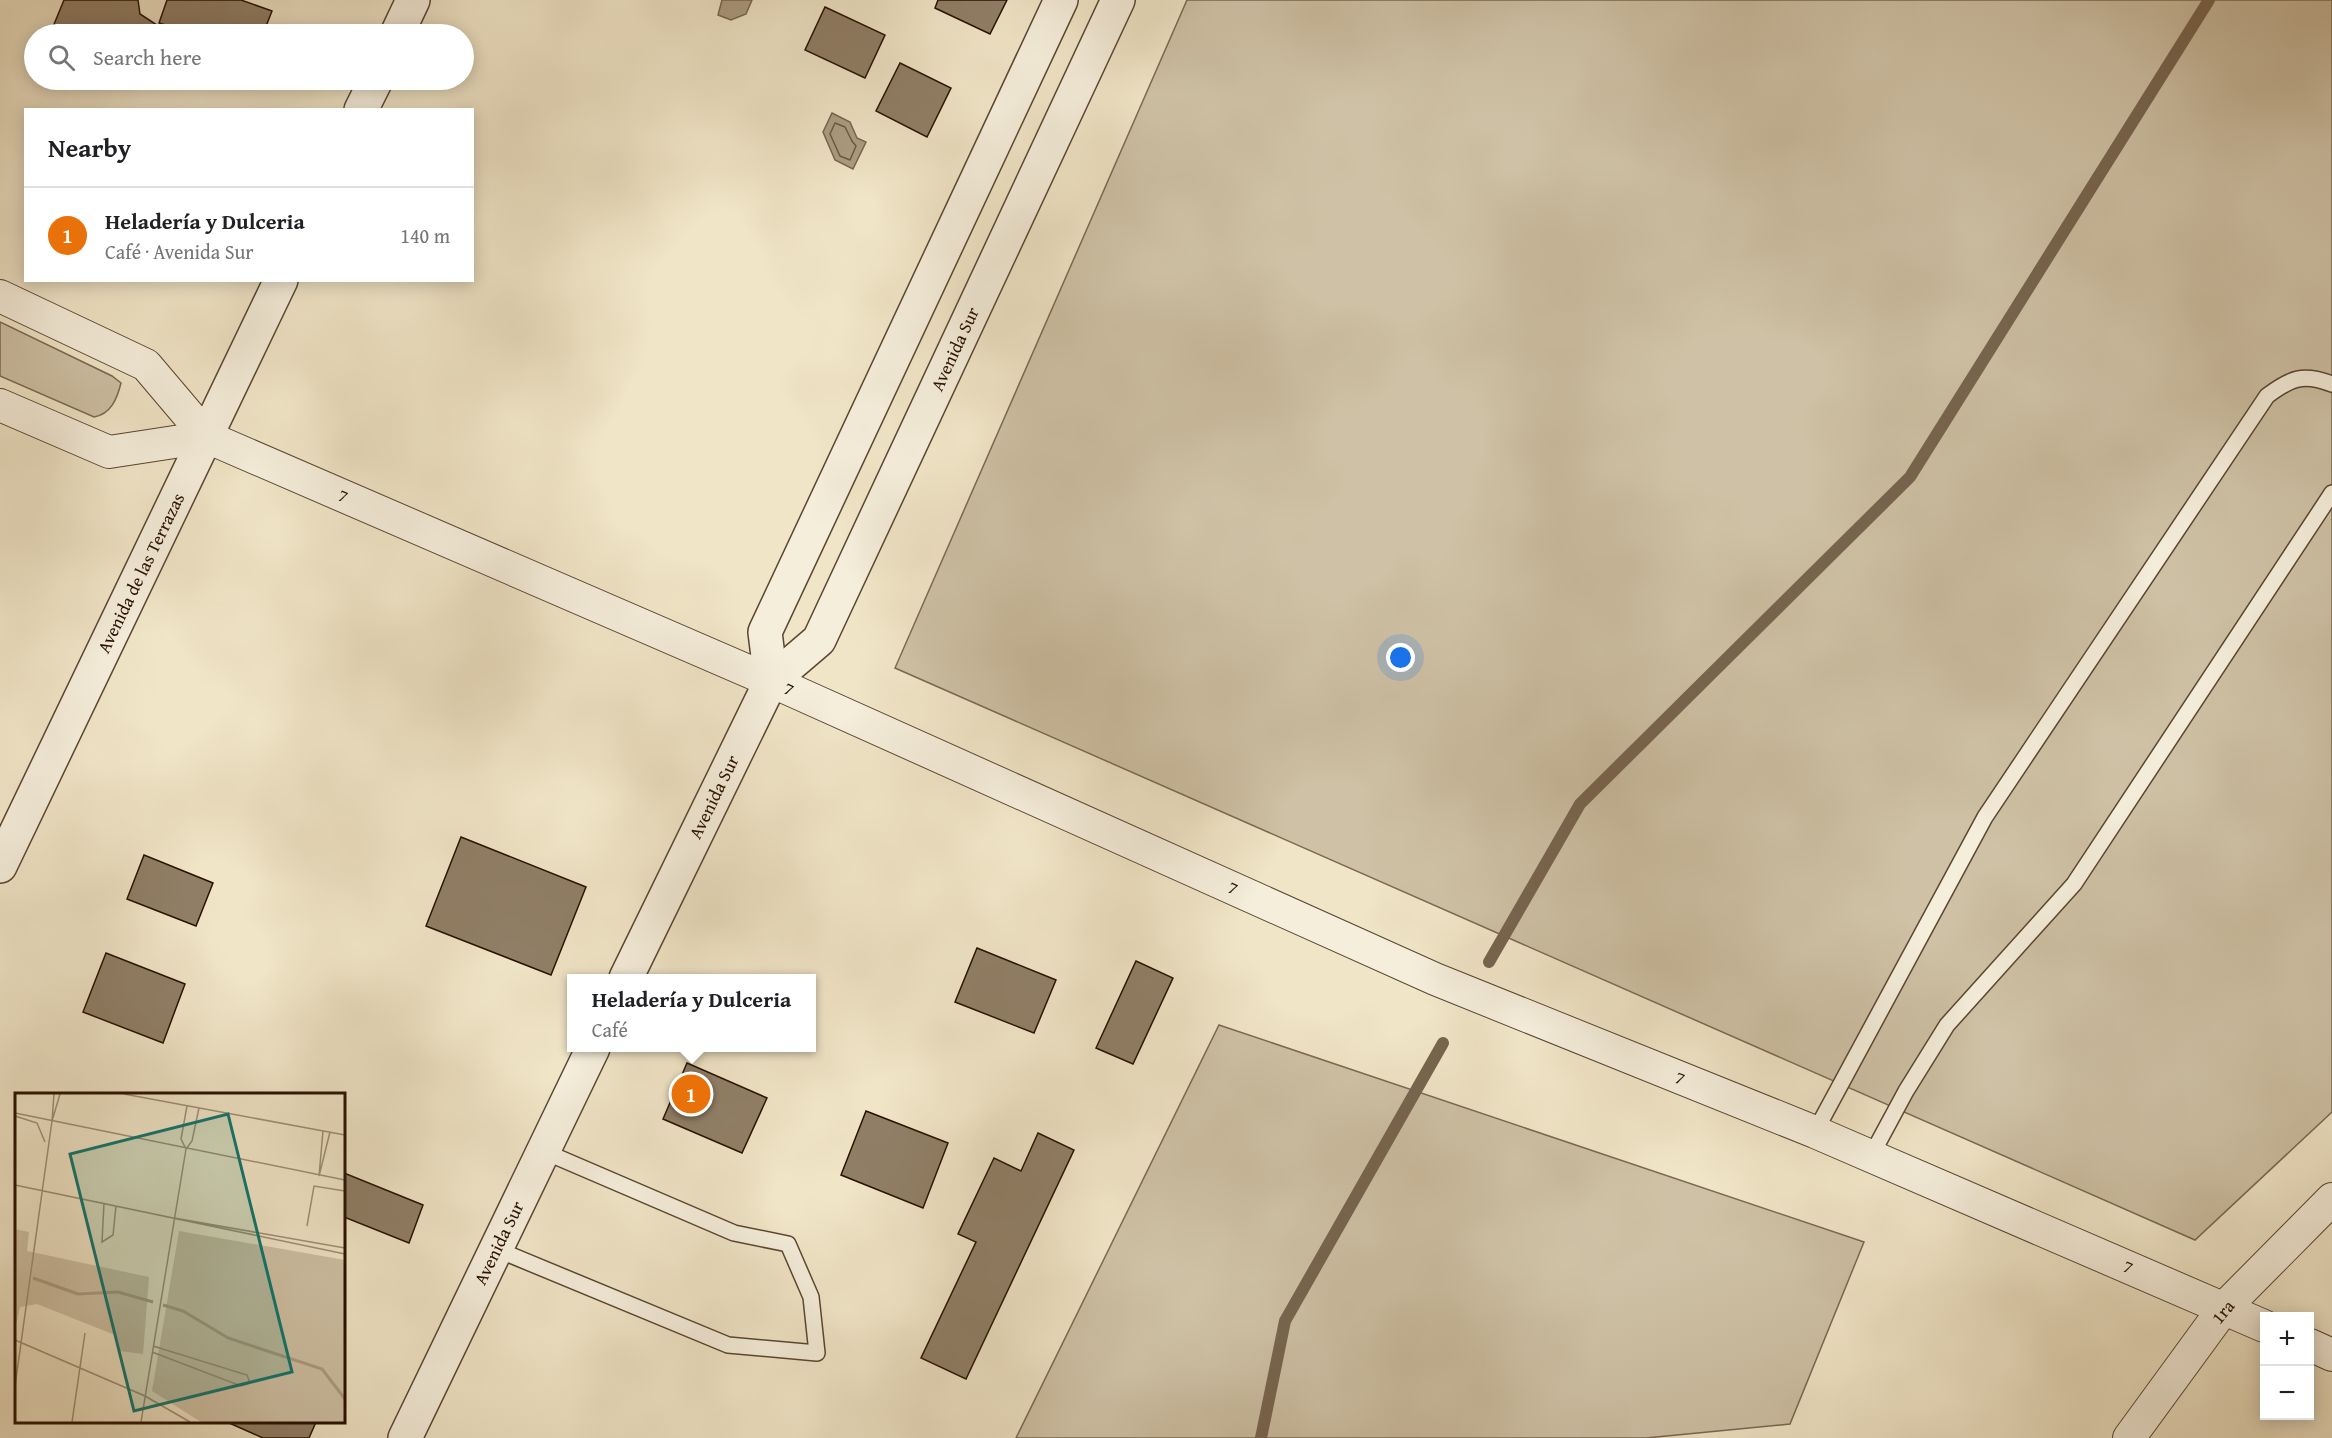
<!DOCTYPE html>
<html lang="en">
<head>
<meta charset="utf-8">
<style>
  :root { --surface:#fff; --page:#f2f2f2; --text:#202124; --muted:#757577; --line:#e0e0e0; --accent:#111827 }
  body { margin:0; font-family:"Gentium Book Plus",serif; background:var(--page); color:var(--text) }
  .controls { position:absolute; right:18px; bottom:18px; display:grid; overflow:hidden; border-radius:0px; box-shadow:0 3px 15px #0003 }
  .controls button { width:54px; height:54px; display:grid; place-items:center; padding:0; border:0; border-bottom:2px solid var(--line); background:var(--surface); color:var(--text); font:30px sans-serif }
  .you { position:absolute; left:1401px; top:658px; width:21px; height:21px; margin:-15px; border:4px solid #fff; border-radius:50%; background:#1a73e8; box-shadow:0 0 0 9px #1a73e833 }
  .badge { display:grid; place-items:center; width:39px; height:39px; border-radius:50%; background:var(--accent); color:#fff; font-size:20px; font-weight:700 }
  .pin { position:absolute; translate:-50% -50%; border:3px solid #fff; box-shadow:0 2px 6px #0006 }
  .popup { position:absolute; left:567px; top:974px; width:249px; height:78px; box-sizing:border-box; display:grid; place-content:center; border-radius:0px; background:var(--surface); filter:drop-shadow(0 2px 4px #0005); font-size:20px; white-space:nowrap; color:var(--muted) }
  .popup b { font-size:22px; color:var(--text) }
  .popup::after { content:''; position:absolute; left:50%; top:100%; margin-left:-12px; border:12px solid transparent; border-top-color:var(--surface) }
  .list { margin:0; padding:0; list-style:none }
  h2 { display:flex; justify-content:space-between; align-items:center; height:78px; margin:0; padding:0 24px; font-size:26px }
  h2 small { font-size:20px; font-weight:400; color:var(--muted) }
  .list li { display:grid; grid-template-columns:39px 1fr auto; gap:18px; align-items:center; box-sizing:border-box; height:96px; padding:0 24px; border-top:2px solid var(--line) }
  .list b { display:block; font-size:22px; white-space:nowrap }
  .list p { margin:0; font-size:20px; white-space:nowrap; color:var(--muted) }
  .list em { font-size:20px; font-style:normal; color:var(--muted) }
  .icon { flex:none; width:33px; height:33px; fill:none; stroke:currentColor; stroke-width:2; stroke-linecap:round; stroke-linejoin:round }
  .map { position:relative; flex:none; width:2332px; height:1438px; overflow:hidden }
  .search { position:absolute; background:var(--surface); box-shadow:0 3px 15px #0003; left:24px; top:24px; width:450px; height:66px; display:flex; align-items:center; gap:15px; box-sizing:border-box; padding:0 21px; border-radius:33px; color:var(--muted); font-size:22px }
  .panel { position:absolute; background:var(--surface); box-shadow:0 3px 15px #0003; left:24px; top:108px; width:450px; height:174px; border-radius:0px }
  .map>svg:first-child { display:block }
</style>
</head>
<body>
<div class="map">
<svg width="2332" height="1438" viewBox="0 0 2332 1438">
  <rect width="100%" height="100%" fill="#f0e5c7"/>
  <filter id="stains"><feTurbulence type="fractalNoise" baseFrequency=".00333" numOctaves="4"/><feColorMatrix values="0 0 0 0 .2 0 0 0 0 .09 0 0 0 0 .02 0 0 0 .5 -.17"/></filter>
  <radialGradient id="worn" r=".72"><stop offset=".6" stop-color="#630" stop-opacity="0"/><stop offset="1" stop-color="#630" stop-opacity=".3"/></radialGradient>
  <!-- green -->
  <g fill="#cec1a5" stroke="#7b6952" stroke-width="1.5">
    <path d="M1187,0h1145v1112l-137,128 -1300,-572z"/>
    <path d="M0,322l112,54 9,7c-4,16 -10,31 -27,34l-94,-41z"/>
    <path d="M1219,1025l645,217 -74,182 -144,14h-630z"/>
  </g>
  <!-- water -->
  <g fill="#ac9d83" stroke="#77654f" stroke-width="1.5">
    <path d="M722,0h30l-6,14 -15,6 -13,-5z"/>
    <path d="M832,113l18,9 7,16 9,4 -13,27 -18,-9 -12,-28z"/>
  </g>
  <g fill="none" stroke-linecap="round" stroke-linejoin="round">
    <!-- shore -->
    <path stroke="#6a5742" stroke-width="1.5" d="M835,123l10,4 7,14 4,5 -6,14 -10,-4 -10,-22z"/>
    <!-- stream -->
    <g stroke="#77654f" stroke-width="12">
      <path d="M1489,962l91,-158 330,-327 299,-477"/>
      <path d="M1261,1438l24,-117 158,-278"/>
    </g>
  </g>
  <!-- building -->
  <g fill="#907f67" stroke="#281100" stroke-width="1.5">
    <path d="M64,0h74l2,14 26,17 -2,3h-114z"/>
    <path d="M167,0h74l31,11 -9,23h-70l-34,-11z"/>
    <path d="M938,0h69l-17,34 -55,-26z"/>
    <path d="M825,7l60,28 -20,43 -60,-28z"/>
    <path d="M900,63l51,25 -24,49 -51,-26z"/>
    <path d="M125,80h18l-3,6z"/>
    <path d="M461,837l125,50 -35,88 -125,-49z"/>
    <path d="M144,855l69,28 -17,43 -69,-27z"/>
    <path d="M977,948l79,32 -22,53 -79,-31z"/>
    <path d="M106,953l79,31 -22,59 -80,-31z"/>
    <path d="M1136,961l37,17 -40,86 -37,-16z"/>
    <path d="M687,1063l80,35 -25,55 -79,-34z"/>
    <path d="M866,1111l82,32 -25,65 -82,-33z"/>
    <path d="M1038,1133l36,17 -108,229 -45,-21 55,-116 -18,-8 36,-76 27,13z"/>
    <path d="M344,1173l79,32 -14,38 -65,-26z"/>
    <path d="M227,1422h89l-7,16h-46z"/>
  </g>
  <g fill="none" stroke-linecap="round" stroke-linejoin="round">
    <defs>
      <g id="service">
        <path d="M1815,1132l170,-315 282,-421c24,-18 36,-23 65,-12"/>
        <path d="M1871,1156l35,-65 41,-66 127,-141 258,-391"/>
        <path d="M496,1249l232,96 89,8 -6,-56 -23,-53 -54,-11 -191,-82"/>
      </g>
      <g id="minor">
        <path d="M0,296l146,69 61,72 -98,15 -109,-47"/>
        <path d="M207,437l564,244 664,298 380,153 449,194"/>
        <path d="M2310,1345l22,10"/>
        <path d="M2129,1438l95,-130 108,-109"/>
      </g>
      <g id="tertiary">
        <path d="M397,34l16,-34"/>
        <path d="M361,110l15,-30"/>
        <path d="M771,681l-6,-49 296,-632"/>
        <path d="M0,866l281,-586"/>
        <path d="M626,978l145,-297 48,-41 299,-640"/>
        <path d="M405,1438l188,-390"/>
      </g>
    </defs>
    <!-- service casing -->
    <use href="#service" stroke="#5a4632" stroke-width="18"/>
    <!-- minor casing -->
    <use href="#minor" stroke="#5a4632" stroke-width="34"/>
    <!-- tertiary casing -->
    <use href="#tertiary" stroke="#5a4632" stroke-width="36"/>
    <!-- service -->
    <use href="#service" stroke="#f5eedb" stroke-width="15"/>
    <!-- minor -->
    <use href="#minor" stroke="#f5eedb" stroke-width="32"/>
    <!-- tertiary -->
    <use href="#tertiary" stroke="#f5eedb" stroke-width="33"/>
  </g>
  <g text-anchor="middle" stroke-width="4.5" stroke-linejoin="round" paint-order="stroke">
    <!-- street labels -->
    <g font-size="18" fill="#281100" stroke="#f5eedb">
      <text transform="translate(955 349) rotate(-65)" y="6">Avenida Sur</text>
      <text transform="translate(343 496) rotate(23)" y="6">7</text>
      <text transform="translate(141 573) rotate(-64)" y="6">Avenida de las Terrazas</text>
      <text transform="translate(789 689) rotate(24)" y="6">7</text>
      <text transform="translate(714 797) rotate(-64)" y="6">Avenida Sur</text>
      <text transform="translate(1233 888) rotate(24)" y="6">7</text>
      <text transform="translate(1680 1078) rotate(22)" y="6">7</text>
      <text transform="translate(499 1243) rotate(-64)" y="6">Avenida Sur</text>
      <text transform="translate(2128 1267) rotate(23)" y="6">7</text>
      <text transform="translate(2223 1312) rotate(-50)" y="6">1ra</text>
    </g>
  </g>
  <!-- overview -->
  <g transform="translate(15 1093)">
    <rect width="330" height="330" fill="#f0e5c7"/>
    <path d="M0,136l14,3 -2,19 122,26 -6,77 -23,-3 -5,-16 -78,-31 -17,3 -5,22zM164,138l166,29v162h-144l-49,-31z" fill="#cec1a5"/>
    <path fill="none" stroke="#ac9d83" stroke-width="3" d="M18,185l45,16 40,-2 35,10M148,212l20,6 45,27 94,31 23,30"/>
    <path fill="none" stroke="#a09077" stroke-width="1.5" d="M39,1l-2,27 8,-27M109,1l221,41M172,13l-6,33 5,10 6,-8 7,-33M0,20l330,67M0,23l22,7 8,19M308,38l-4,45 11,-44M0,92l330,69M89,110l-2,39 11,-7 3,-29M159,125l171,30M292,133l7,-40 31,5M0,247l130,56 45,26M137,259l89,34 9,-3 -3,-8 -94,-29M0,293l37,-265M57,329l13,-89M126,329l45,-273"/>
    <path fill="#0f766e" fill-opacity="0.15" stroke="#0f766e" stroke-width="3" d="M213,21l64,258 -158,39 -64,-257z"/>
    <rect width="330" height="330" fill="none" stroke="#281100" stroke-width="3"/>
  </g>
  <rect width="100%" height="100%" filter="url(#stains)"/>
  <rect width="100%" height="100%" fill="url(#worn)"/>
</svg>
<div class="controls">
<button>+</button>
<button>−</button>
</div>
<div class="you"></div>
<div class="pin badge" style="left:691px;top:1094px;background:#e8710a">1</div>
<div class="popup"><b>Heladería y Dulceria</b>Café</div>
<div class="search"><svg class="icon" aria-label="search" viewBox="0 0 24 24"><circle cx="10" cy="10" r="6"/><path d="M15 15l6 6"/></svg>Search here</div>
<section class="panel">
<h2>Nearby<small></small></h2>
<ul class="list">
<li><span class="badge" style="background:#e8710a">1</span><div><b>Heladería y Dulceria</b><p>Café · Avenida Sur</p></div><em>140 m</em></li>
</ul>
</section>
</div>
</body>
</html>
